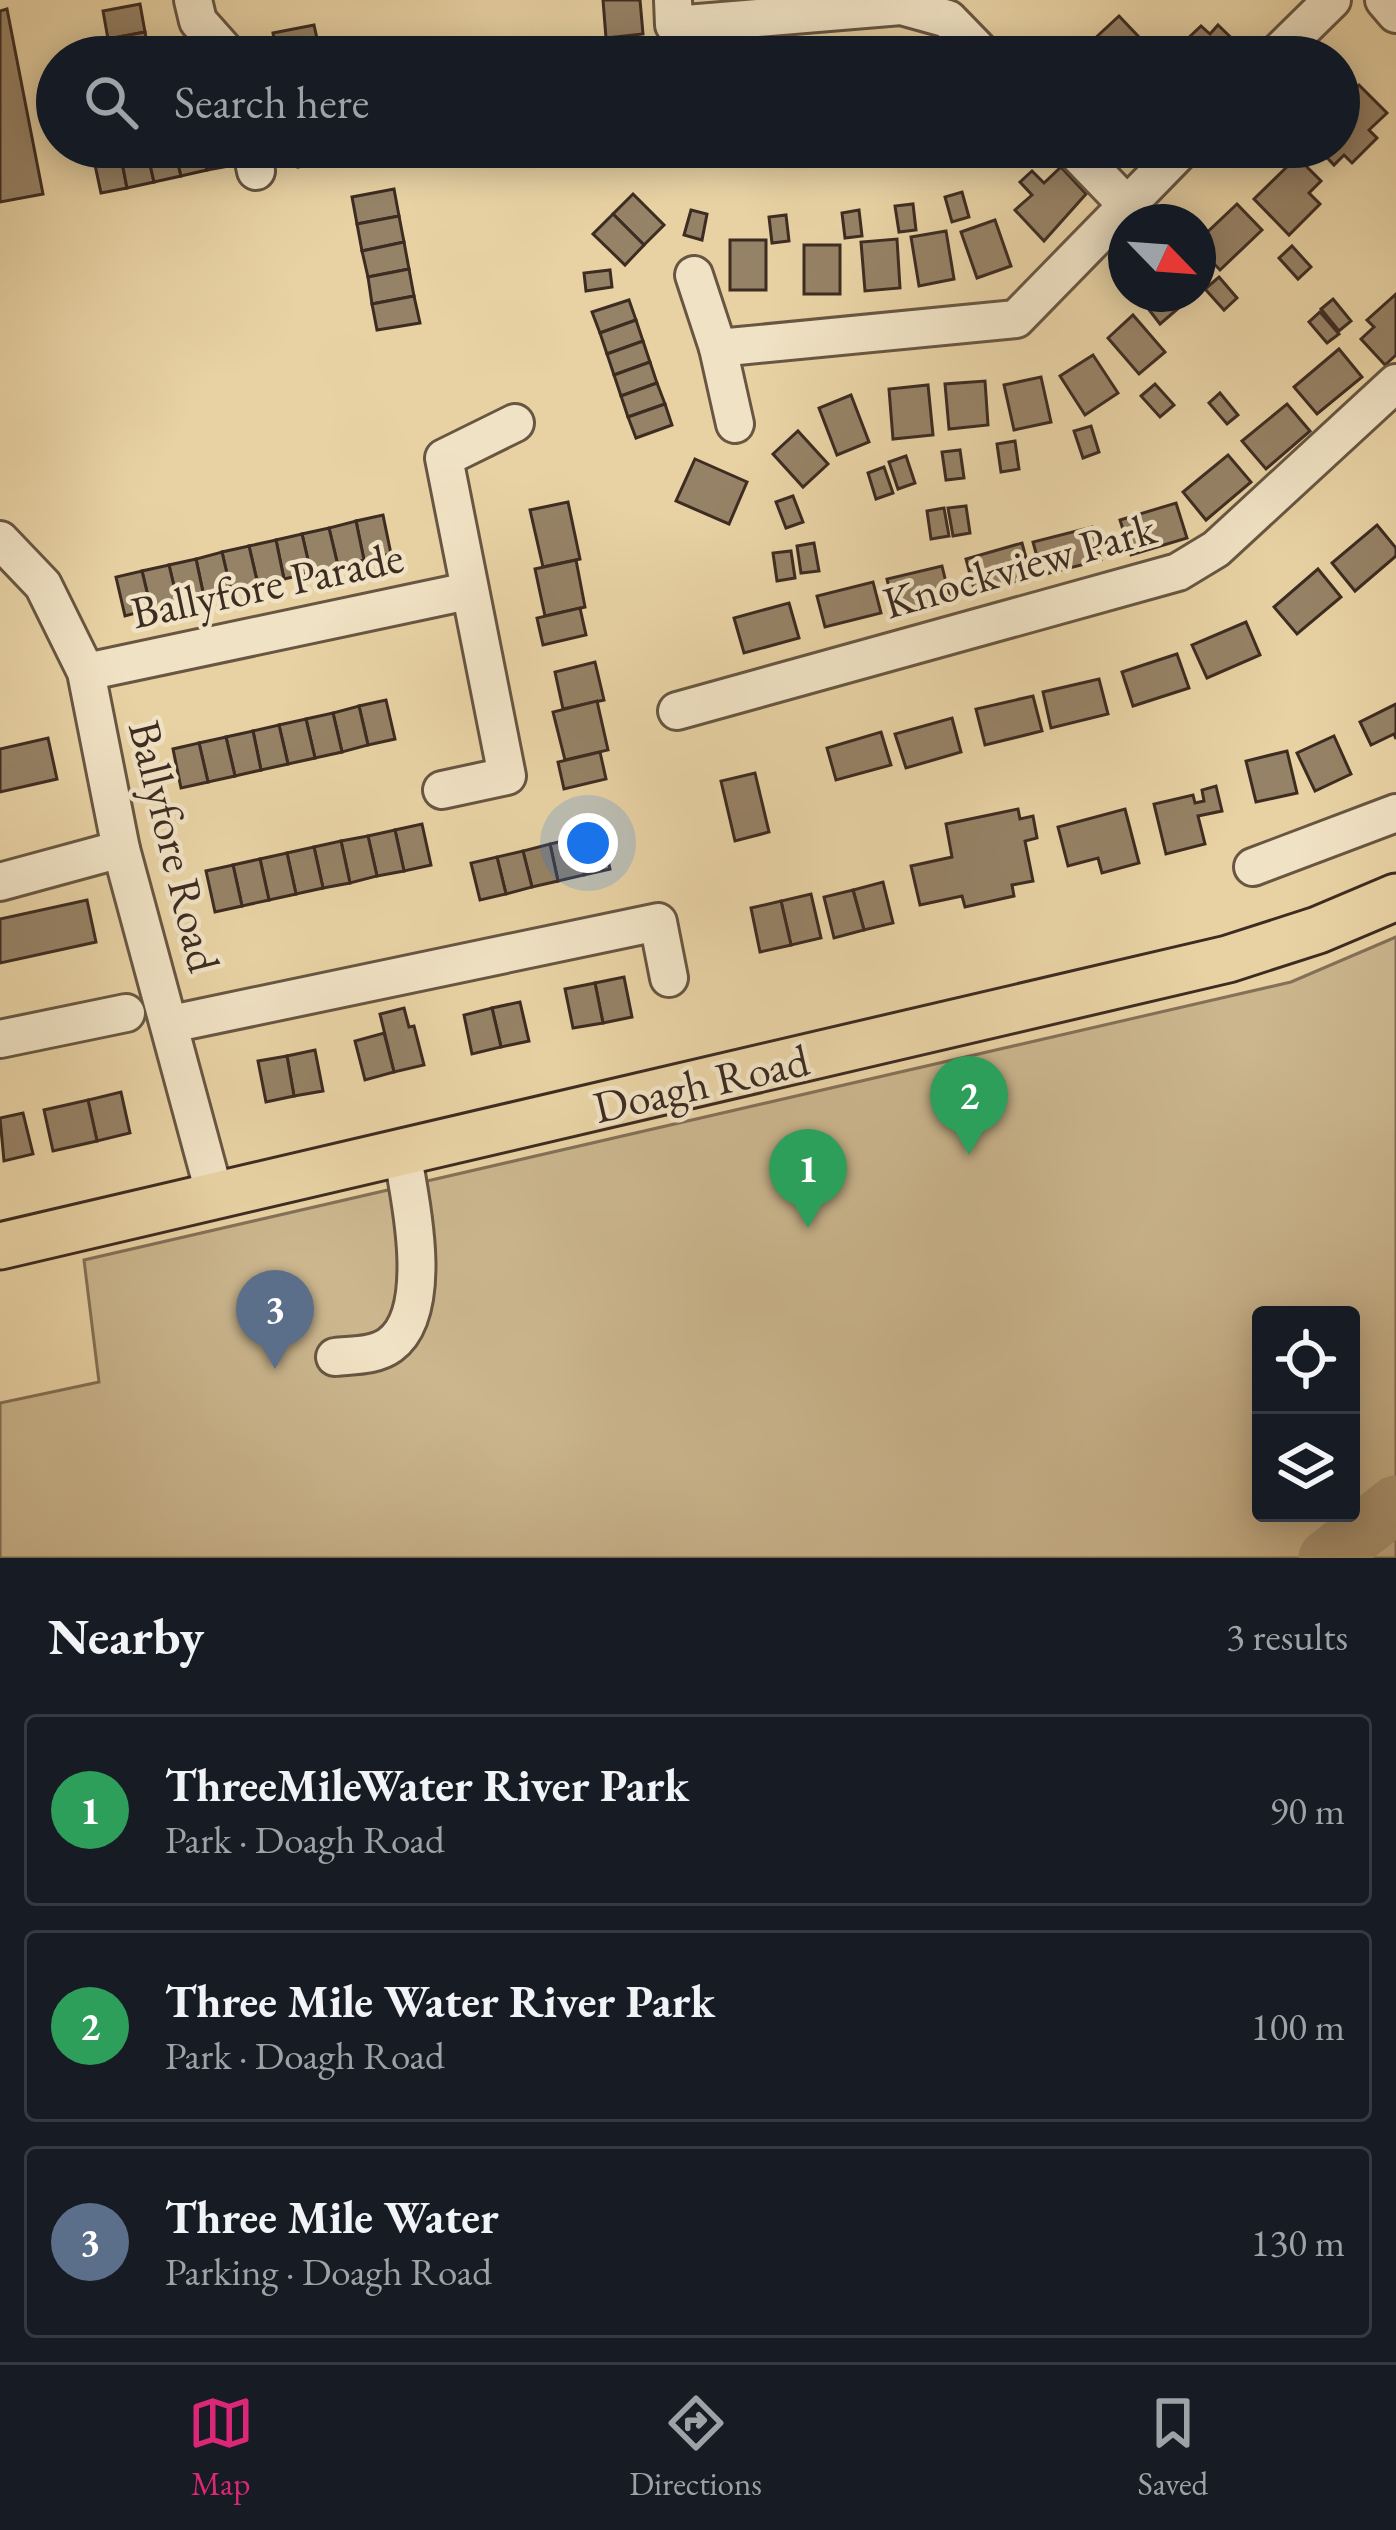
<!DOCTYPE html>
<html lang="en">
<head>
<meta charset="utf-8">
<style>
  :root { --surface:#171b24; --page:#242831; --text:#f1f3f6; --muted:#9ea1a6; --line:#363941; --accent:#db2777 }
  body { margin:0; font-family:"EB Garamond",serif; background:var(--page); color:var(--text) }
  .controls { position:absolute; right:36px; bottom:36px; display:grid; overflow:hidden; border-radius:12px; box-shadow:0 6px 30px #0003 }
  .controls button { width:108px; height:108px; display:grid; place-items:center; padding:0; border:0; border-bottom:3px solid var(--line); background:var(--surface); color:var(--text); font:60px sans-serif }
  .compass { position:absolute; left:1108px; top:204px; width:108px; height:108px; border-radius:50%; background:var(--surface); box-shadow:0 6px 30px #0003; rotate:115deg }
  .you { position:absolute; left:588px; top:843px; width:42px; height:42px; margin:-30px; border:9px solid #fff; border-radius:50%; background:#1a73e8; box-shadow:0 0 0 18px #1a73e833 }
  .badge { display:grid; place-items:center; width:78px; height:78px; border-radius:50%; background:var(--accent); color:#fff; font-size:39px; font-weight:700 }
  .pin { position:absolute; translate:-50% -99px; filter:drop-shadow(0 3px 6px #0008) }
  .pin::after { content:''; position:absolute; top:63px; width:42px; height:36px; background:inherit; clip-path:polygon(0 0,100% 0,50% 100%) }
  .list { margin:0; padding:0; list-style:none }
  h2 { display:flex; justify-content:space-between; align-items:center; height:156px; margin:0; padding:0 48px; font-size:51px }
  h2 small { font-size:39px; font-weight:400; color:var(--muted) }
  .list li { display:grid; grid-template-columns:78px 1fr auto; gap:36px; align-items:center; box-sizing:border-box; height:192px; margin:0 24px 24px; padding:0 24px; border:3px solid var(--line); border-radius:12px }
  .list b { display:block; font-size:45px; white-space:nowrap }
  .list p { margin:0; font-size:39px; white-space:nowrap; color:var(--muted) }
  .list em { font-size:39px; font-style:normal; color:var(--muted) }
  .icon { flex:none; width:66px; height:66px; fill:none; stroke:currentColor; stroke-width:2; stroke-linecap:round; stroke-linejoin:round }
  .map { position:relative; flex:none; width:1396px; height:1558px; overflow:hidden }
  .search { position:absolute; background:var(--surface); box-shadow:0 6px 30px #0003; left:36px; right:36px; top:36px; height:132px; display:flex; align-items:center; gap:30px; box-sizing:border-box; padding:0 42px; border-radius:66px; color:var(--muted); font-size:45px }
  .sheet { height:804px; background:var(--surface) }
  nav { display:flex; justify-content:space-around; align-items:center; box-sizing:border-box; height:168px; border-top:3px solid var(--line); background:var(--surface); font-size:33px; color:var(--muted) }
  nav a { display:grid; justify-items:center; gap:6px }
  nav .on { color:var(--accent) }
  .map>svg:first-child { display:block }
</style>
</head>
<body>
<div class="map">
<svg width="1396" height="1558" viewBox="0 0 1396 1558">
  <rect width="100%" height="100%" fill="#e8d2a4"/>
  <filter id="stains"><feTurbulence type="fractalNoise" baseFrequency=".00167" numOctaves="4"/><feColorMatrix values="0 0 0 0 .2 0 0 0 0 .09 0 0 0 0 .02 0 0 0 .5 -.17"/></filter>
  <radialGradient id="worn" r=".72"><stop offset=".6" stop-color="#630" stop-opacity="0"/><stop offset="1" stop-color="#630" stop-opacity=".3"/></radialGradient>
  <!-- green -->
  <path fill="#cbb68e" stroke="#847158" stroke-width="3" fill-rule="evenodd" d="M1396,937v621h-1396v-155l99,-21 -15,-122 1207,-278zM1261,1315h90v198h-90z"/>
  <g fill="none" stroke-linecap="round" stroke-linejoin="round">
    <!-- river -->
    <path stroke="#ae9a78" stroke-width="57" d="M1327,1558l69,-54"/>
  </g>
  <!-- building -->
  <g fill="#968266" stroke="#3d2c22" stroke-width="3">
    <path d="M603,0h37l3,34 -37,4z"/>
    <path d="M140,4l5,28 -37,7 -5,-28z"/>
    <path d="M7,9l36,185 -43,8v-191z"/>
    <path d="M1119,16l39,41h-53l-14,-15z"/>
    <path d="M314,25l6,27 -43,5 -4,-24z"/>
    <path d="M1218,25l28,27 -5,5h-55l5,-5 -9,-8 19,-18 9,8z"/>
    <path d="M145,32l4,25h-37l-4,-18z"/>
    <path d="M1359,85l28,28 -18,17 8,8 -25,25 -8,-8 -10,10 -17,-18h22v-43z"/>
    <path d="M119,147l8,41 -26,5 -9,-42z"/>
    <path d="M119,147h27l8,35 -27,6z"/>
    <path d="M146,147h28l7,29 -27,6z"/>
    <path d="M174,147h28l5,23 -26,6z"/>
    <path d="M202,147h28l4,18 -27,5z"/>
    <path d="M294,147h43l3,12 -42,8z"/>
    <path d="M1297,157l24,24 -12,12 11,11 -31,31 -35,-36z"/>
    <path d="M1061,167l25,27 -42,47 -29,-31 17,-15 -12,-13 12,-11 12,12z"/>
    <path d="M394,189l5,27 -42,8 -5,-27z"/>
    <path d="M962,192l7,25 -17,5 -7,-25z"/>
    <path d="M633,194l31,31 -20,20 -31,-31z"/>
    <path d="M913,204l3,26 -17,2 -4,-26z"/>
    <path d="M1237,204l25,26 -42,40 -22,-23v-6z"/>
    <path d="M691,210l16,4 -5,26 -18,-5z"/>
    <path d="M859,210l3,26 -17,2 -3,-25z"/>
    <path d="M613,214l31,31 -19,20 -32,-31z"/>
    <path d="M786,215l3,26 -17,2 -3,-26z"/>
    <path d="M399,216l5,26 -42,9 -5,-27z"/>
    <path d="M995,220l16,46 -34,12 -16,-46z"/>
    <path d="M946,231l8,48 -35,7 -8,-49z"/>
    <path d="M897,239l3,49 -35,3 -4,-49z"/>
    <rect x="730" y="240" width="36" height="50"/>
    <path d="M404,242l5,27 -41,8 -6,-26z"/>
    <rect x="804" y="245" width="36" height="49"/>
    <path d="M1292,246l19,21 -13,12 -19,-21z"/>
    <path d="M409,269l5,27 -42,8 -4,-27z"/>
    <path d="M610,270l2,17 -26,4 -2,-18z"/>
    <path d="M1219,277l18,21 -13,12 -19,-21z"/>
    <path d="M1137,294h58l-35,30z"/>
    <path d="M1396,294v61l-11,10 -24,-26 13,-12 -7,-7z"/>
    <path d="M414,296l6,27 -43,7 -5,-26z"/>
    <path d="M1333,299l18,22 -12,10 -18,-22z"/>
    <path d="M629,300l7,20 -36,13 -8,-21z"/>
    <path d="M1320,312l19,22 -12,9 -18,-21z"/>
    <path d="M1133,315l32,37 -26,22 -31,-36z"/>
    <path d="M636,320l7,21 -36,13 -7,-21z"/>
    <path d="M643,341l7,21 -36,13 -7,-21z"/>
    <path d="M1339,349l23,28 -45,37 -23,-27z"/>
    <path d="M1093,355l25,38 -33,22 -25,-39z"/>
    <path d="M650,362l7,21 -36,13 -7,-21z"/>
    <path d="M1041,377l10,45 -37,8 -10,-45z"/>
    <path d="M985,381l3,44 -39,4 -4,-45z"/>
    <path d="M657,383l8,21 -37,13 -7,-21z"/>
    <path d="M1155,384l19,21 -14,12 -19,-21z"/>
    <path d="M928,385l5,50 -40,4 -4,-50z"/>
    <path d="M1220,393l18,22 -11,9 -18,-21z"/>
    <path d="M851,395l18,47 -32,13 -18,-47z"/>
    <path d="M665,404l7,21 -36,13 -8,-21z"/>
    <path d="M1287,404l23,27 -44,38 -24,-28z"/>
    <path d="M1091,426l8,26 -16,6 -9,-27z"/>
    <path d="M798,431l30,33 -25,23 -30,-33z"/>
    <path d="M1015,441l4,28 -18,3 -4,-28z"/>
    <path d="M960,450l4,28 -18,2 -4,-28z"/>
    <path d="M1228,455l23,27 -45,38 -23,-28z"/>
    <path d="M906,456l9,27 -17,6 -9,-27z"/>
    <path d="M695,459l52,23 -18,42 -53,-23z"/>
    <path d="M884,467l9,26 -17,6 -8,-26z"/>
    <path d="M793,496l10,26 -17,6 -10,-26z"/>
    <path d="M568,502l12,57 -37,8 -13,-57z"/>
    <path d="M1176,503l11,35 -56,17 -11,-35z"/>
    <path d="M966,506l4,27 -17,3 -5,-28z"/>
    <path d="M944,508l5,28 -18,3 -4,-28z"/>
    <path d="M383,515l8,39 -27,6 -8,-39z"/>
    <path d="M356,521l8,39 -26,6 -9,-38z"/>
    <path d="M1377,525l19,23v8l-41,35 -23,-28z"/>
    <path d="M1092,527l9,33 -59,15 -9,-33z"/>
    <path d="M329,528l9,38 -27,7 -9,-39z"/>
    <path d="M302,534l9,39 -27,6 -8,-39z"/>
    <path d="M276,540l8,39 -26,6 -9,-39z"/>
    <path d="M814,543l5,28 -18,2 -4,-27z"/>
    <path d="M1022,543l9,34 -56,16 -9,-34z"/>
    <path d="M249,546l9,39 -27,6 -9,-39z"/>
    <path d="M791,551l4,27 -18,3 -4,-28z"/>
    <path d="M222,552l9,39 -27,6 -8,-38z"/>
    <path d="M196,559l8,38 -26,6 -9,-38z"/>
    <path d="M576,560l9,47 -40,9 -10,-47z"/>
    <path d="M169,565l9,38 -27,6 -9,-38z"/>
    <path d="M942,566l8,33 -55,13 -8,-33z"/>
    <path d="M1318,569l23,28 -44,37 -23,-27z"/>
    <path d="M142,571l9,38 -26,7 -9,-39z"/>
    <path d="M873,582l8,31 -56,14 -8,-31z"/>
    <path d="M789,603l10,35 -55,15 -10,-35z"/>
    <path d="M580,608l6,27 -43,10 -6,-27z"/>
    <path d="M1246,622l14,33 -53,23 -15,-33z"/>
    <path d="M1177,654l12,34 -56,18 -11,-34z"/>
    <path d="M595,662l9,38 -41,9 -8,-37z"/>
    <path d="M1099,679l9,35 -57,14 -8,-36z"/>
    <path d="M1033,696l9,35 -57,14 -9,-36z"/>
    <path d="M386,700l9,39 -27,6 -9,-39z"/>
    <path d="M597,701l11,49 -43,10 -12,-48z"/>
    <path d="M1396,704v35l-2,-5 -23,11 -11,-23z"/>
    <path d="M359,706l9,39 -26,7 -9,-39z"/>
    <path d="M333,713l9,39 -27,6 -9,-39z"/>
    <path d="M952,718l9,34 -55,16 -11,-34z"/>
    <path d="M306,719l9,39 -27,6 -9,-39z"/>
    <path d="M279,725l9,39 -27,6 -8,-39z"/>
    <path d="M253,731l8,39 -26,6 -9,-39z"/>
    <path d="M881,732l10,33 -55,15 -9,-32z"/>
    <path d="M1334,736l17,38 -36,17 -18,-38z"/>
    <path d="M226,737l9,39 -27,6 -9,-39z"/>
    <path d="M48,738l9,41 -57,13v-43z"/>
    <path d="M199,743l9,39 -27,6 -8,-39z"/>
    <path d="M1287,751l10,42 -41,9 -10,-41z"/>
    <path d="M600,752l6,27 -42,10 -6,-27z"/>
    <path d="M755,773l14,59 -34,9 -14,-60z"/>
    <path d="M1216,786l6,25 -24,5 7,28 -39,10 -12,-50 39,-9 2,8 9,-2 -2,-11z"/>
    <path d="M1018,809l2,10 13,-3 4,22 -12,3 8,40 -21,4 2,11 -49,11 -3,-11 -42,9 -9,-39 41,-9 -6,-33z"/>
    <path d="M1125,809l14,54 -37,10 -4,-15 -30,8 -10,-39z"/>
    <path d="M422,824l9,41 -27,6 -9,-41z"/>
    <path d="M395,830l9,41 -27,5 -9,-40z"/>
    <path d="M602,832l8,37 -26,6 -9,-37z"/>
    <path d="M368,836l9,40 -27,7 -9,-42z"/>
    <path d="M575,838l9,37 -26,6 -8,-37z"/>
    <path d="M341,841l9,42 -27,5 -9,-41z"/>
    <path d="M550,844l8,37 -26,6 -9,-36z"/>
    <path d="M314,847l9,41 -27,6 -9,-41z"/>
    <path d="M523,851l9,36 -26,7 -9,-37z"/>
    <path d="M287,853l9,41 -27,6 -9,-41z"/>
    <path d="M497,857l9,37 -26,6 -9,-37z"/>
    <path d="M260,859l9,41 -27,6 -9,-41z"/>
    <path d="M233,865l9,41 -27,6 -9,-41z"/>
    <path d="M883,882l10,41 -29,7 -11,-40z"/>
    <path d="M853,890l11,40 -30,8 -10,-41z"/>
    <path d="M811,894l10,44 -30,7 -10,-44z"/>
    <path d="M87,900l9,42 -96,21v-44z"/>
    <path d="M781,901l10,44 -31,7 -9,-44z"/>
    <path d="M624,977l8,40 -29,6 -8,-40z"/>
    <path d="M595,983l8,40 -30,5 -8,-39z"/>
    <path d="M520,1002l9,39 -28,6 -9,-39z"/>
    <path d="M404,1008l5,19 5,-1 10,39 -30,7 -14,-58z"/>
    <path d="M492,1008l9,39 -29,7 -8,-39z"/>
    <path d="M384,1033l10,39 -29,8 -10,-39z"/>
    <path d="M315,1050l8,41 -29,5 -7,-40z"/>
    <path d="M287,1056l7,40 -28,6 -8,-41z"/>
    <path d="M121,1092l9,41 -33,8 -9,-41z"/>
    <path d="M88,1100l9,41 -44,10 -9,-41z"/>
    <path d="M23,1113l10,41 -29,7 -4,-43z"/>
  </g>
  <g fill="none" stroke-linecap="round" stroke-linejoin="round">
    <defs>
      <g id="minor">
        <path d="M193,0l5,21 32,36"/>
        <path d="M673,0l1,25 227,-19 47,13 37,38"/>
        <path d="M1384,0l12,14"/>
        <path d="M1274,57l58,-57"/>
        <path d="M251,147l5,24"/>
        <path d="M1071,147l55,57"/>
        <path d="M694,275l24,73"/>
        <path d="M735,424l-17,-76 298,-29 168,-172"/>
        <path d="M0,540l43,45 43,87 35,177 94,347"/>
        <path d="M86,672l382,-81"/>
        <path d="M677,711l501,-139 38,-23 180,-166"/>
        <path d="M442,790l65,-14 -63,-318 71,-35"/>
        <path d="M1253,867l143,-54"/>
        <path d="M0,882l121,-33"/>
        <path d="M171,1024l487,-102 11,56"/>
        <path d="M0,1039l126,-26"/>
        <path d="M335,1357c18,-2 40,-1 55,-12 45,-33 21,-144 12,-192"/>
      </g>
      <path id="major" d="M0,1246l1228,-287 90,-29 78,-33"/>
    </defs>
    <!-- minor casing -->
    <use href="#minor" stroke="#685642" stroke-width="42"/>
    <!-- major casing -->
    <use href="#major" stroke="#3d2c22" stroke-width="51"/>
    <!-- minor -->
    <use href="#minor" stroke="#f0e2c4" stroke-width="36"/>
    <!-- major -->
    <use href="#major" stroke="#e8d2a4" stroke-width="45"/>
  </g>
  <g text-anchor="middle" stroke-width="9" stroke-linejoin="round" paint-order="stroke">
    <!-- street labels -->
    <g font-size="45" fill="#3d2c22" stroke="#f0e2c4">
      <text transform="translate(1019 565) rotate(-16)" y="16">Knockview Park</text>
      <text transform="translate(267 584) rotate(-12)" y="16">Ballyfore Parade</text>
      <text transform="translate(175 846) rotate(76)" y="16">Ballyfore Road</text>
      <text transform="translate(701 1083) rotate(-13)" y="16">Doagh Road</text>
    </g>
  </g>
  <rect width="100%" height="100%" filter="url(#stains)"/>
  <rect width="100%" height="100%" fill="url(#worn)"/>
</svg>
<div class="controls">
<button><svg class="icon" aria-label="locate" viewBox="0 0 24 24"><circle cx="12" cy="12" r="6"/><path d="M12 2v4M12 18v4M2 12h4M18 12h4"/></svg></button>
<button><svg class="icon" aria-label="layers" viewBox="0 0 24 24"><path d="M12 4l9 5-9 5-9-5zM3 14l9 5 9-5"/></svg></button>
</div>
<svg class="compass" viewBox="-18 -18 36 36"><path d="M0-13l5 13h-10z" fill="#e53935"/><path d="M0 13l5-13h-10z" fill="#9ea1a6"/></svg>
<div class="you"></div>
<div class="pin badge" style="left:808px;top:1228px;background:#2e9e5b">1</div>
<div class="pin badge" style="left:969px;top:1155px;background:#2e9e5b">2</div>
<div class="pin badge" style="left:275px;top:1369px;background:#5c6f8a">3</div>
<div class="search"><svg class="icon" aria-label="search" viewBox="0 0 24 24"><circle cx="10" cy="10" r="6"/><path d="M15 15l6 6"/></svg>Search here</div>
</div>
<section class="sheet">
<h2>Nearby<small>3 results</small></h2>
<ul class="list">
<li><span class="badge" style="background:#2e9e5b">1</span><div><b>ThreeMileWater River Park</b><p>Park · Doagh Road</p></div><em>90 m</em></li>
<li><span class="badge" style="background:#2e9e5b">2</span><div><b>Three Mile Water River Park</b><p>Park · Doagh Road</p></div><em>100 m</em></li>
<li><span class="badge" style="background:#5c6f8a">3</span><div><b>Three Mile Water</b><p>Parking · Doagh Road</p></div><em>130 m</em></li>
</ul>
</section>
<nav>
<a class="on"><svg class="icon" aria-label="map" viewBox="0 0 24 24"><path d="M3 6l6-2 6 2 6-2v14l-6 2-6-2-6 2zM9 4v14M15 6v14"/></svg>Map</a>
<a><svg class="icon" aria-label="directions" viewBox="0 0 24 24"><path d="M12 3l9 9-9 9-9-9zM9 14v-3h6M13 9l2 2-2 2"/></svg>Directions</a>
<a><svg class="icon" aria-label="saved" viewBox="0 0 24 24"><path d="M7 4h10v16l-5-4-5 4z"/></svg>Saved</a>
</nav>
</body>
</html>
